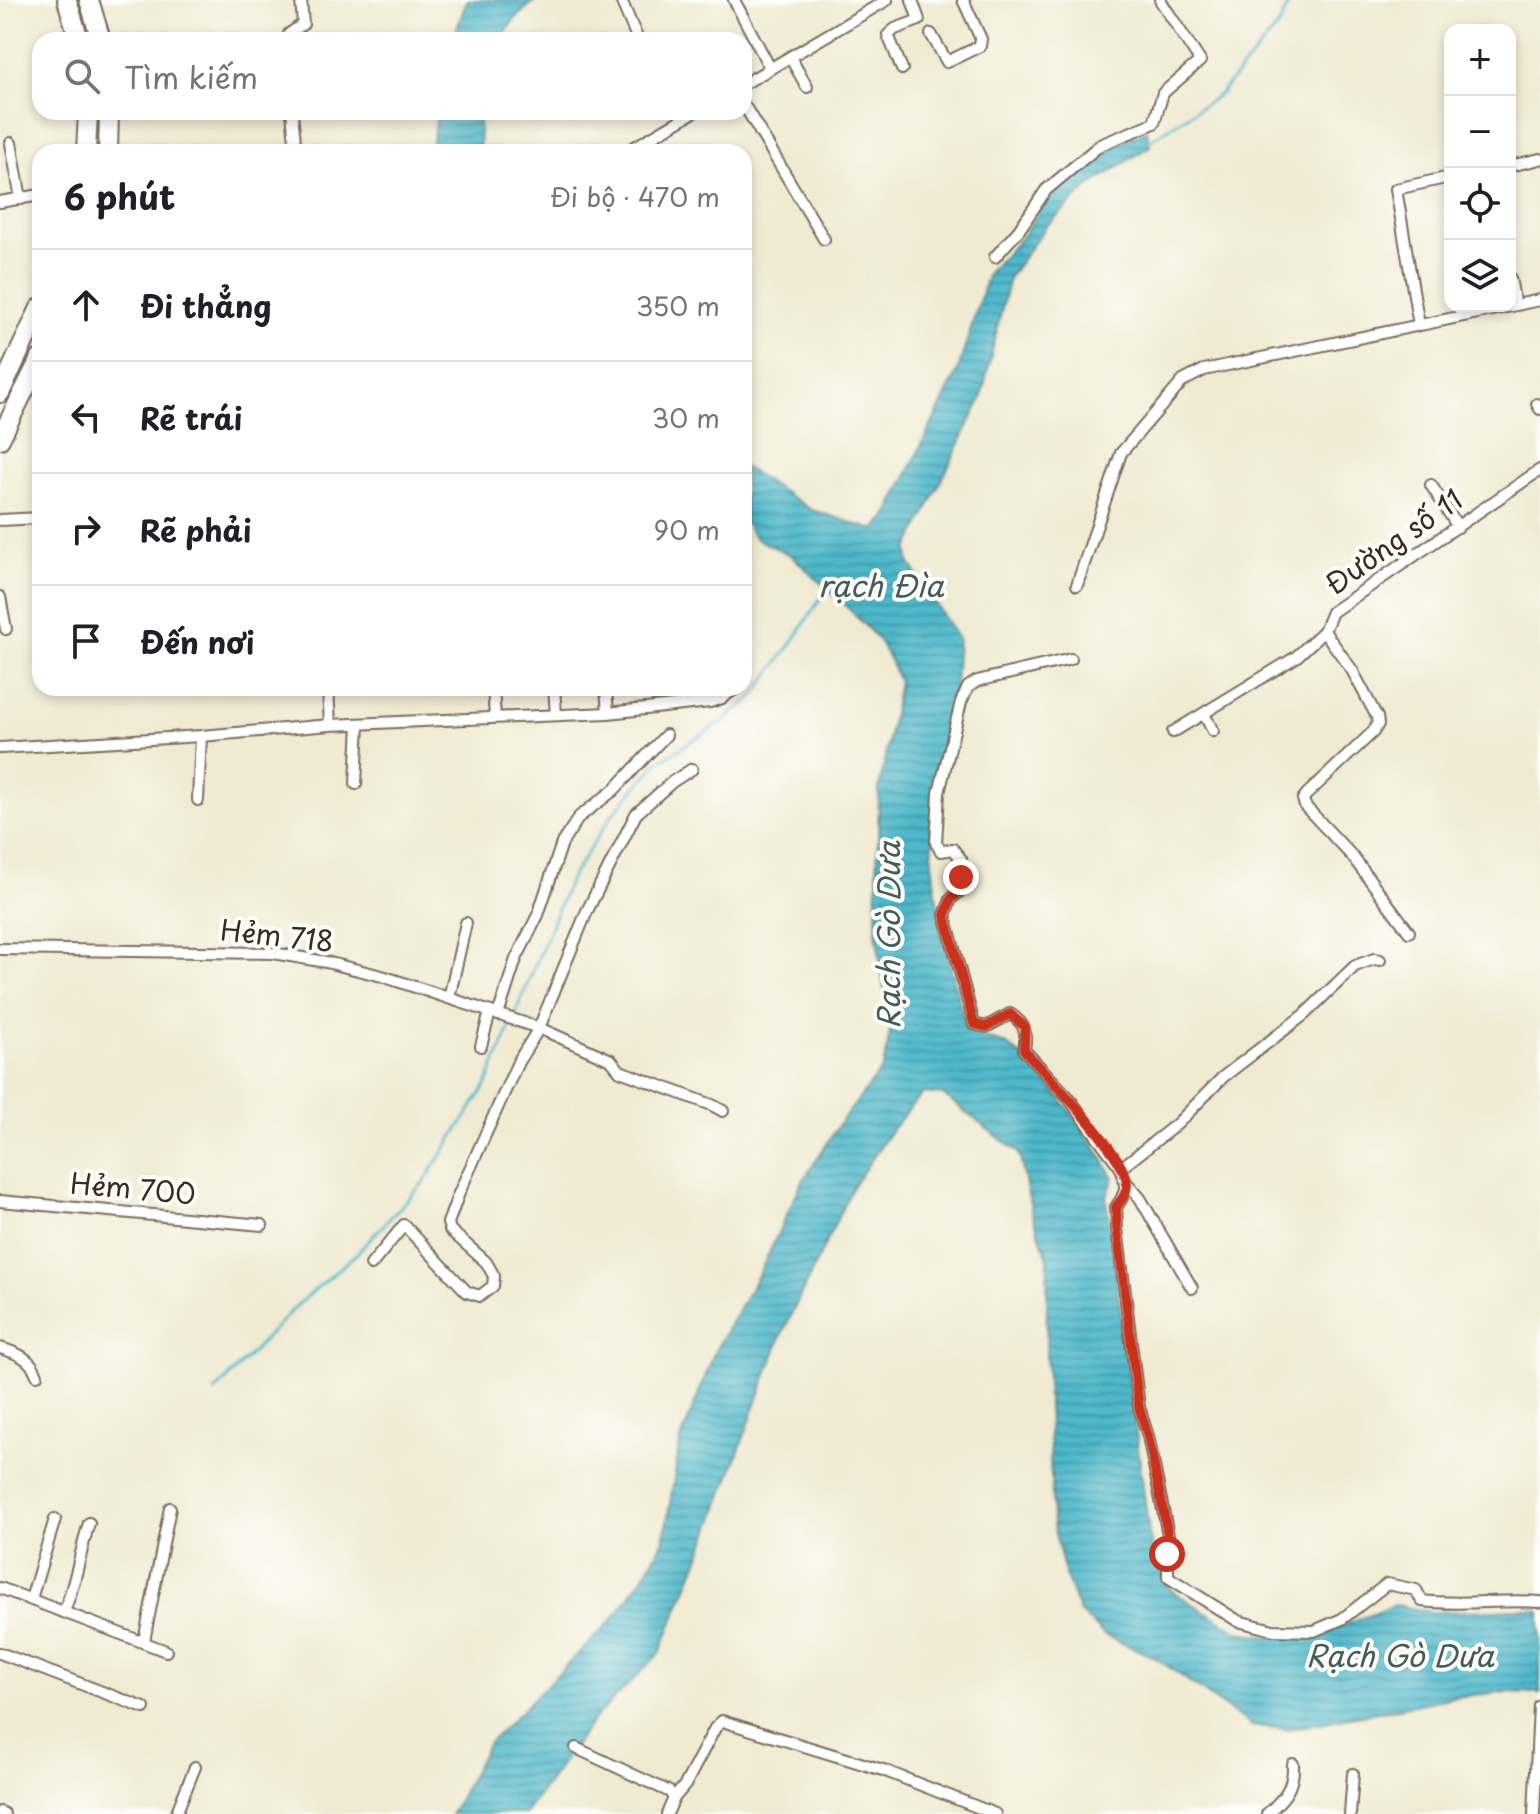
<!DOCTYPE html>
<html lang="vi">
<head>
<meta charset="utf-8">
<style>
  :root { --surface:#fff; --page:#f2f2f2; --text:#202124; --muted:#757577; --line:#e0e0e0 }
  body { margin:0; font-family:"Playpen Sans",sans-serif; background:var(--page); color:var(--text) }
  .controls { position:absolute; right:24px; top:24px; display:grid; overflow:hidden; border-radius:16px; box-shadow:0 4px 12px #0003 }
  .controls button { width:72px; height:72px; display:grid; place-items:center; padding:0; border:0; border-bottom:2px solid var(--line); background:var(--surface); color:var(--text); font:40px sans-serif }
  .stop { position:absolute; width:24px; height:24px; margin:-18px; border:6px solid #c8321e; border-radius:50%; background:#fff }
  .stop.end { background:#c8321e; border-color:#fff; box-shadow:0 2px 8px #0008 }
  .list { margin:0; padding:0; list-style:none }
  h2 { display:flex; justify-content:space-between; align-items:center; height:104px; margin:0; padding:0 32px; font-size:34px }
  h2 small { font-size:26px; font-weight:400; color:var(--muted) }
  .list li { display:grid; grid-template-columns:52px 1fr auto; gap:24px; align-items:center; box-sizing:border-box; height:112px; padding:0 32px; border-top:2px solid var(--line) }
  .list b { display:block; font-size:30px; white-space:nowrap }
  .list em { font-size:26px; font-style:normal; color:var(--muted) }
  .icon { flex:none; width:44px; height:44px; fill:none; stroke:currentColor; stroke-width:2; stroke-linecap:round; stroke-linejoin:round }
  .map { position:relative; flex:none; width:1540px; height:1814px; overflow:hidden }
  .search { position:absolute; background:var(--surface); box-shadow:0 4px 12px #0003; left:32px; top:32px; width:720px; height:88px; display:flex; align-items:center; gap:20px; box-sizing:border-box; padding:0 28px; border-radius:24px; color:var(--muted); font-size:30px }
  .panel { position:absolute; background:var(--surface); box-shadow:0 4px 12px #0003; left:32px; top:144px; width:720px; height:552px; border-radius:24px }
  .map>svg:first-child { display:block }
</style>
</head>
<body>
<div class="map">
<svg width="1540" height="1814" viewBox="0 0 1540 1814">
  <defs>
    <pattern id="water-rules" width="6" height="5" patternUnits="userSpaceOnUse" patternTransform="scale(2)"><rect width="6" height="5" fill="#4eb8cb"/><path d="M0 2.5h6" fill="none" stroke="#4296a4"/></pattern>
  </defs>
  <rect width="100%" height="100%" fill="#fdfcf7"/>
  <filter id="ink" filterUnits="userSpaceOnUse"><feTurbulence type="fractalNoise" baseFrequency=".0125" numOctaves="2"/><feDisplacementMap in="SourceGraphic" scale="16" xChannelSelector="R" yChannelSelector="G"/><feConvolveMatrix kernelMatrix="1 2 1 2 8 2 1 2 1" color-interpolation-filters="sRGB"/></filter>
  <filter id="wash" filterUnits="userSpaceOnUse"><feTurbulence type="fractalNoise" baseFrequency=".006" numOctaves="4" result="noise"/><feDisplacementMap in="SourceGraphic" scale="32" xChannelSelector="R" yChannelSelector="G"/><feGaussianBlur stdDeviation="1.8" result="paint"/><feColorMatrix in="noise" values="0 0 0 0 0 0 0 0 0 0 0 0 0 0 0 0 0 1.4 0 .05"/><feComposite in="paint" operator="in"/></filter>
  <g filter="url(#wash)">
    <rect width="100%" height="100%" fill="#f0ead2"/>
    <!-- water -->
    <g fill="url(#water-rules)" stroke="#447174" stroke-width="2">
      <path d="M467,0h68l-20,19 -15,21h-47z"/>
      <path d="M438,112h41l1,40h-50z"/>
      <path d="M1147,130l3,16 -59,39 -45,41 -37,51 -28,123 -73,149 1,13 49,77 -4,59 -19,82 -3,82 9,68 25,98c16,16 30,8 44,19 40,31 79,87 104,131l-8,20 43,335 6,28 17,30 67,41 31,5 49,-2 76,-30 37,7 92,-3 16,2v82l-38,-1 -47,5 -166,32 -37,-3 -96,-68 -52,-23 -24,-22 -15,-39 -12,-49 -7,-172 2,-94 -16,-46 -13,-60 -76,-58 -20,-2 -30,35 -41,60 -71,148 -77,210 -44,107 -66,66 -69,95h-74l36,-69 125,-125 32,-44 20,-36 16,-98 35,-91 46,-81 40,-86 39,-61 43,-55 7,-36 -14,-101 3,-141 20,-108 -9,-22 -12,-21 -28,-29 -59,-55 -35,-16 -12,-17v-55l68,43 62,20 12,-12 71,-145 31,-100 33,-35 23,-33 43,-42 24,-16z"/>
    </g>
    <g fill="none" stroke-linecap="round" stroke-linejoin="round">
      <!-- stream -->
      <g stroke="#4eb8cb" stroke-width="3">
        <path d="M1148,142l71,-47 61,-71 10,-24"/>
        <path d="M215,1392l79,-84 62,-54 69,-73 62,-97 83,-205 41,-63 47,-54 64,-40 32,-26 40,-56 33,-52"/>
      </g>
    </g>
  </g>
  <g filter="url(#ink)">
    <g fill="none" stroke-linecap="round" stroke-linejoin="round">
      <defs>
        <g id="street">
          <path d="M621,0l17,40"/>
          <path d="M734,0l36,68"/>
          <path d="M931,34l16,28 33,-16 1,-7 -18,-39"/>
          <path d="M287,40l2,-6 14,-10 -2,-24"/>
          <path d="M790,57l17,30"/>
          <path d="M902,69l-14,-34 7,-6 24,-9 -7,-20"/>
          <path d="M744,84l143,-84"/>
          <path d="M744,105l80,134"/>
          <path d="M292,112l4,40"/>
          <path d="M11,143l10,56"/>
          <path d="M626,152l68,-40"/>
          <path d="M1510,166l30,-7"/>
          <path d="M0,202l40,-7"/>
          <path d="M995,257l24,-27 27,-40 54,-45 54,-22 9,-30 37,-32 -40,-61"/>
          <path d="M1510,278l5,27"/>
          <path d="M1419,325l-23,-136 54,-12"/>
          <path d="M1537,404l3,5"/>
          <path d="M1431,485l27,42"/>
          <path d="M0,520l40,-2"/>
          <path d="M1077,585l44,-132 62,-72 21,-11 336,-70"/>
          <path d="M0,597l6,32"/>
          <path d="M1324,631l28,39 25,47 1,7 -5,8 -66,62 -4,5 2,7 47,50 57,76"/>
          <path d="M1071,659l-94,22 -9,6 -7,15 -22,91 -3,50 5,8 12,-2 8,10 -1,32 -9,8 -6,16 29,109 12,3 24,-13c16,10 17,19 14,36l43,46 54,72 57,-45 45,-46 82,-63 50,-48 19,-7 6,1"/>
          <path d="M328,688l2,37"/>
          <path d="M493,688l2,29"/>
          <path d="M554,688l2,26"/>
          <path d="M606,688l2,25"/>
          <path d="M1204,714l9,17"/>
          <path d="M1173,732l123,-75 28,-26 8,-19 208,-142"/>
          <path d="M0,748l201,-12 129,-11 278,-12 102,-11 12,-4 14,-10"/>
          <path d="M356,784l3,-60"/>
          <path d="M198,800l3,-64"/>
          <path d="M0,949l273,4 53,9 56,14 157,52 72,32 9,11 92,34 11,6"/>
          <path d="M449,998l17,-75"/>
          <path d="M498,1015l18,-56 22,-44 24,-72 17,-26 35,-27 52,-55"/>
          <path d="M481,1046l9,-34"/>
          <path d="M1121,1168c6,16 6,25 -5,39l1,21 22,179 9,29 20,99v42l70,44 35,9 41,1 28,-12 45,-35 29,6 6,11c40,5 78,-2 118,1"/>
          <path d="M1127,1183l13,15 52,90"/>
          <path d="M0,1201l262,24"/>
          <path d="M371,1265l33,-40 63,67 13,4 13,-10 1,-10 -8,-14 -36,-32 -2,-7 11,-30 59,-131 21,-34 48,-117 49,-97 36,-32 20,-13"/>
          <path d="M0,1348c17,5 31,10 37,27"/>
          <path d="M0,1588l166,63"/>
          <path d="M31,1599l24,-80"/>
          <path d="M64,1611c12,-28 16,-59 25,-88"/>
          <path d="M144,1641l26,-133"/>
          <path d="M0,1653l144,55"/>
          <path d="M576,1748l94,44 4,6 -7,16"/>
          <path d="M674,1798l11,-13 30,-57 7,-7 161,49 112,44"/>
          <path d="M0,1812l4,2"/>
          <path d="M176,1814l19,-47"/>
          <path d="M1267,1814c17,-16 27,-26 26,-50"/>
          <path d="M1350,1814l3,-40"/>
          <path d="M1534,1814l5,-108"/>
        </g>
        <g id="highway">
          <path d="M67,0l12,40"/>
          <path d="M89,0l12,40"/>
          <path d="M86,152l2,-40"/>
          <path d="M108,152l1,-40"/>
          <path d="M0,393l40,-85"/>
          <path d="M0,439l40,-80"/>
        </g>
      </defs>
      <!-- street casing -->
      <use href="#street" stroke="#7a6d5d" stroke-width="14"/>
      <!-- highway casing -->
      <use href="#highway" stroke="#7a6d5d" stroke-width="22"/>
      <!-- street -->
      <use href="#street" stroke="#fff" stroke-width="10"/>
      <!-- highway -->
      <use href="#highway" stroke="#fff" stroke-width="18"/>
    </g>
  </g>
  <g fill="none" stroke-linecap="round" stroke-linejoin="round" filter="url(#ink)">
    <!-- route -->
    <path stroke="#c8321e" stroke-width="10" d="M961,877l-1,14 -9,8 -6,16 29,109 12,3 24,-13 15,13 -1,23c21,23 103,106 103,134 0,10 -6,16 -11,23l1,21 22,179 9,29 20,99 -1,19"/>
  </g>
  <g text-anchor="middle" stroke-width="8" stroke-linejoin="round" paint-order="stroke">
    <!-- street labels -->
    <g font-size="28" fill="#3b2a1e" stroke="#fdfcf7">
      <text transform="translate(1394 542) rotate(-35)" y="10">Đường số 11</text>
      <text transform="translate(277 936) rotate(6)" y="10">Hẻm 718</text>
      <text transform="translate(133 1189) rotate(5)" y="10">Hẻm 700</text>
    </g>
    <!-- water labels -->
    <g font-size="30" font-style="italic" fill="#425c5b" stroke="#fdfcf7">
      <text x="881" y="597">rạch Đìa</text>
      <text transform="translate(890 935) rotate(-90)" y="10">Rạch Gò Dưa</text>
      <text x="1400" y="1667">Rạch Gò Dưa</text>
    </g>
  </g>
</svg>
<div class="controls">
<button>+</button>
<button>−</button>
<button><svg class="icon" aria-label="locate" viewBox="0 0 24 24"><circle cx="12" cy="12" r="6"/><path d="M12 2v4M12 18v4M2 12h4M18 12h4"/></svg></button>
<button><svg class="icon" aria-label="layers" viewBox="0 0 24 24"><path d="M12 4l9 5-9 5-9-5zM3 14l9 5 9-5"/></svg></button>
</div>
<div class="stop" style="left:1167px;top:1554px"></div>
<div class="stop end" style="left:961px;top:877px"></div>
<div class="search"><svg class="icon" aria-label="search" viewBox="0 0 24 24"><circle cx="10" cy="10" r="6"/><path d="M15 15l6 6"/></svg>Tìm kiếm</div>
<section class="panel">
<h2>6 phút<small>Đi bộ · 470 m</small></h2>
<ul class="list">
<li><svg class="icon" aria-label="ahead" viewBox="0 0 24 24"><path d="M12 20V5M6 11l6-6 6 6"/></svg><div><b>Đi thẳng</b></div><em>350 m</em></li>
<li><svg class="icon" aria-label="left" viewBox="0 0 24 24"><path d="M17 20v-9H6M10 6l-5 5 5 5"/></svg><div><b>Rẽ trái</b></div><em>30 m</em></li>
<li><svg class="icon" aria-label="right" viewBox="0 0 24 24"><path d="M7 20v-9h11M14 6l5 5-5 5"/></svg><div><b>Rẽ phải</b></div><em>90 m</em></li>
<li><svg class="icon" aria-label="arrive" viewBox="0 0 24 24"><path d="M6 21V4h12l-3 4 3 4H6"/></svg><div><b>Đến nơi</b></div></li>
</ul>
</section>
</div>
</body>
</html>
